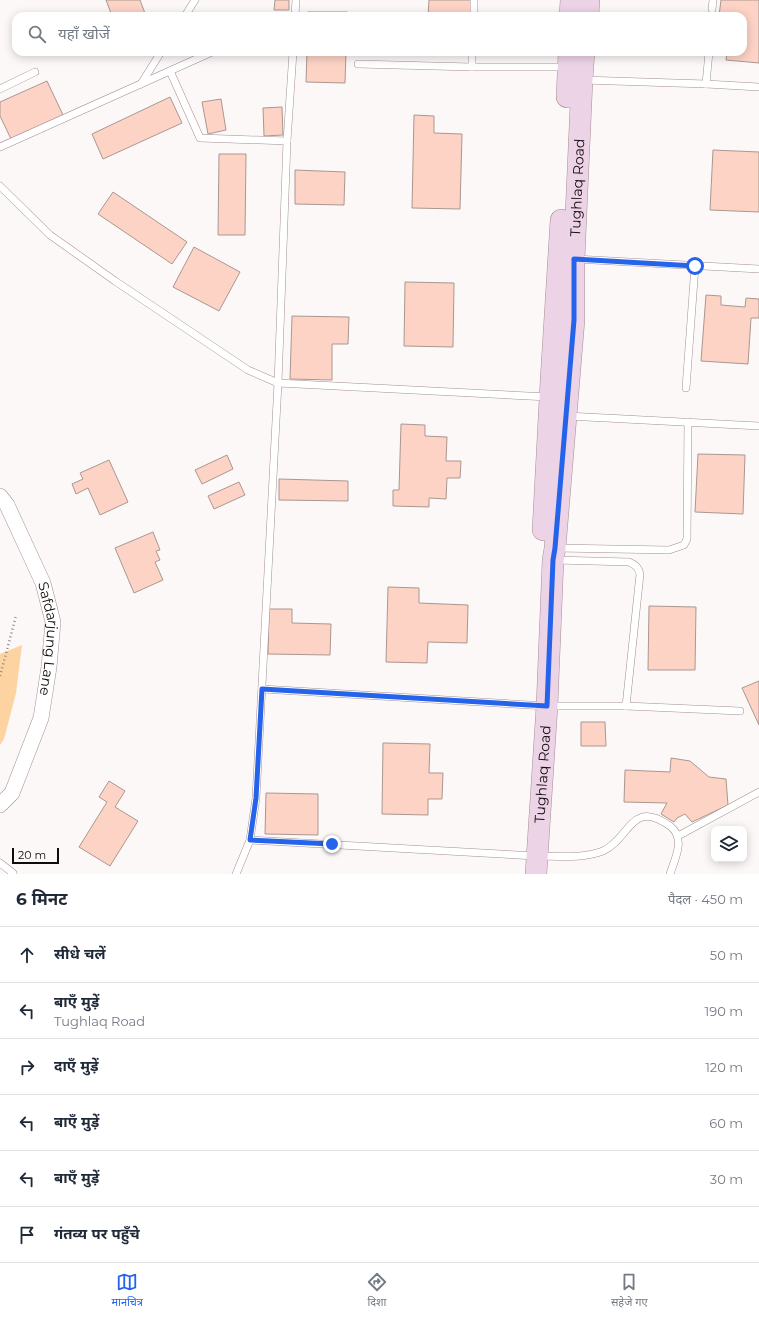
<!DOCTYPE html>
<html lang="hi">
<head>
<meta charset="utf-8">
<style>
  :root { --surface:#fff; --page:#f6f6f7; --text:#1f2937; --muted:#747a83; --line:#e0e1e3; --accent:#2563eb }
  body { margin:0; font-family:Montserrat,"Noto Sans Devanagari",sans-serif; background:var(--page); color:var(--text) }
  .controls { position:absolute; right:12px; bottom:12px; display:grid; overflow:hidden; border-radius:8px; box-shadow:0 2px 10px #0003 }
  .controls button { width:36px; height:36px; display:grid; place-items:center; padding:0; border:0; border-bottom:1px solid var(--line); background:var(--surface); color:var(--text); font:20px sans-serif }
  .scale { position:absolute; left:12px; bottom:10px; width:47px; box-sizing:border-box; padding-left:4px; border:2px solid #120b0c; border-top:0; font-size:11px; line-height:14px; white-space:nowrap; color:#120b0c; -webkit-text-stroke:3px #fcf8f8; paint-order:stroke }
  .stop { position:absolute; width:12px; height:12px; margin:-9px; border:3px solid #2563eb; border-radius:50%; background:#fff }
  .stop.end { background:#2563eb; border-color:#fff; box-shadow:0 1px 4px #0008 }
  .list { margin:0; padding:0; list-style:none }
  h2 { display:flex; justify-content:space-between; align-items:center; height:52px; margin:0; padding:0 16px; font-size:17px }
  h2 small { font-size:13px; font-weight:400; color:var(--muted) }
  .list li { display:grid; grid-template-columns:26px 1fr auto; gap:12px; align-items:center; box-sizing:border-box; height:56px; padding:0 16px; border-top:1px solid var(--line) }
  .list b { display:block; font-size:15px; white-space:nowrap }
  .list p { margin:0; font-size:13px; white-space:nowrap; color:var(--muted) }
  .list em { font-size:13px; font-style:normal; color:var(--muted) }
  .icon { flex:none; width:22px; height:22px; fill:none; stroke:currentColor; stroke-width:2; stroke-linecap:round; stroke-linejoin:round }
  .map { position:relative; flex:none; width:759px; height:874px; overflow:hidden }
  .search { position:absolute; background:var(--surface); box-shadow:0 2px 10px #0003; left:12px; right:12px; top:12px; height:44px; display:flex; align-items:center; gap:10px; box-sizing:border-box; padding:0 14px; border-radius:12px; color:var(--muted); font-size:15px }
  .sheet { height:388px; background:var(--surface) }
  nav { display:flex; justify-content:space-around; align-items:center; box-sizing:border-box; height:56px; border-top:1px solid var(--line); background:var(--surface); font-size:11px; color:var(--muted) }
  nav a { display:grid; justify-items:center; gap:2px }
  nav .on { color:var(--accent) }
  .map>svg:first-child { display:block }
</style>
</head>
<body>
<div class="map">
<svg width="759" height="874" viewBox="0 0 759 874">
  <rect width="100%" height="100%" fill="#fcf8f8"/>
  <!-- green -->
  <path fill="#fcd3a1" d="M22,645l-6,48 -12,46 -4,6v-91z"/>
  <!-- building -->
  <g fill="#fcd3c5" stroke="#ab9790">
    <path d="M106,0h34l6,16h-34z"/>
    <path d="M275,0h14v10h-15z"/>
    <path d="M429,0h44v16h-45z"/>
    <path d="M721,0h38v63l-33,-3 1,-8h16v-36h-24z"/>
    <rect x="308" y="12" width="39" height="4"/>
    <path d="M307,52h39l-1,31 -39,-1z"/>
    <path d="M47,81l16,34 -52,24 -11,-23v-14z"/>
    <path d="M170,97l12,26 -79,36 -11,-25z"/>
    <path d="M221,99l5,31 -18,4 -6,-32z"/>
    <path d="M282,107l1,28 -19,1 -1,-28z"/>
    <path d="M414,115l20,1v17l28,1 -2,75 -48,-1z"/>
    <path d="M713,150l46,2v60l-49,-2z"/>
    <path d="M219,154h27l-1,81h-27z"/>
    <path d="M295,170l50,2 -1,33 -49,-1z"/>
    <path d="M113,192l74,50 -15,22 -74,-50z"/>
    <path d="M194,247l46,25 -21,39 -46,-24z"/>
    <path d="M405,282l49,1 -1,64 -49,-1z"/>
    <path d="M706,295l15,1v9l24,2 1,-9 13,1v19h-8l-3,46 -47,-3z"/>
    <path d="M292,316l57,1 -1,27h-16v36l-42,-1z"/>
    <path d="M401,424l24,1v11l22,1 -1,24h15l-1,17h-13l-1,21 -17,-1v9l-36,-1v-16h6z"/>
    <path d="M698,454l47,1 -2,59 -48,-2z"/>
    <path d="M227,455l6,14 -31,15 -7,-14z"/>
    <path d="M109,460l19,42 -28,13 -12,-27 -12,6 -4,-10 11,-5 -3,-6z"/>
    <path d="M279,479l69,2v20l-69,-1z"/>
    <path d="M239,482l6,13 -31,14 -6,-13z"/>
    <path d="M153,532l7,18 -4,1 4,9 -5,2 8,18 -29,13 -19,-45z"/>
    <path d="M388,587l31,1v15l49,2 -1,38 -39,-1 -1,21 -41,-1z"/>
    <path d="M649,606l47,1 -1,63h-47z"/>
    <path d="M269,609h23v14l39,1 -1,31 -62,-1z"/>
    <path d="M759,681v44l-17,-37z"/>
    <path d="M581,722h24l1,24h-25z"/>
    <path d="M383,743l47,1 -1,29h14l-1,26h-14v16l-46,-1z"/>
    <path d="M671,758l19,3 19,16 17,2 2,26 -36,17 -7,-8 -8,4 -3,4 -13,-8 6,-11 -43,-1 1,-32 45,2z"/>
    <path d="M109,781l16,10 -10,16 23,14 -28,45 -31,-19 28,-45 -8,-5z"/>
    <path d="M266,793l52,1v41l-53,-1z"/>
  </g>
  <g fill="none" stroke-linecap="round" stroke-linejoin="round">
    <defs>
      <g id="lane">
        <path d="M712,9l1,-9"/>
        <path d="M185,16l10,-16"/>
        <path d="M295,16l1,-16"/>
        <path d="M474,16v-16"/>
        <path d="M358,64l114,3h95"/>
        <path d="M472,67v-15"/>
        <path d="M170,71l30,67 87,3"/>
        <path d="M583,80l123,4 53,3"/>
        <path d="M141,84l20,-32"/>
        <path d="M706,84l3,-32"/>
        <path d="M0,89l35,-17"/>
        <path d="M0,147l212,-95"/>
        <path d="M0,186l50,49 65,46 133,89 30,13 271,14"/>
        <path d="M575,259l184,10"/>
        <path d="M686,388l9,-122"/>
        <path d="M567,416l192,10"/>
        <path d="M557,548l112,2 15,-5 3,-6 1,-117"/>
        <path d="M555,560l74,2c7,3 9,5 11,12l-14,132"/>
        <path d="M262,689l285,17h79l114,5"/>
        <path d="M678,836l81,-44"/>
        <path d="M250,840l6,-42 22,-415 9,-242 6,-89"/>
        <path d="M0,863l13,10"/>
        <path d="M236,874l14,-34 286,16c22,0 46,3 67,-5 27,-12 28,-53 67,-25 16,12 5,33 0,48"/>
      </g>
      <g id="street">
        <path id="s1" d="M0,496l7,9 36,78 10,39 -4,45 -8,51 -29,75 -12,12"/>
      </g>
      <g id="secondary">
        <path d="M570,16l1,-16"/>
        <path d="M588,16l1,-16"/>
        <path d="M567,97l2,-45"/>
        <path d="M543,530l8,-150 10,-160"/>
        <path id="s2" d="M536,874l11,-168 6,-146 2,-12 19,-228v-61l8,-179 2,-28"/>
      </g>
    </defs>
    <!-- lane casing -->
    <use href="#lane" stroke="#a48f92" stroke-width="8"/>
    <!-- street casing -->
    <use href="#street" stroke="#a48f92" stroke-width="16"/>
    <!-- secondary casing -->
    <use href="#secondary" stroke="#a48f92" stroke-width="22"/>
    <!-- path -->
    <path stroke="#8f898a" stroke-width="2.5" stroke-dasharray="1 3" stroke-linecap="butt" d="M0,676l16,-60"/>
    <!-- lane -->
    <use href="#lane" stroke="#fff" stroke-width="7"/>
    <!-- street -->
    <use href="#street" stroke="#fff" stroke-width="15"/>
    <!-- secondary -->
    <use href="#secondary" stroke="#ecd3e6" stroke-width="21"/>
  </g>
  <g fill="none" stroke-linecap="round" stroke-linejoin="round">
    <!-- route -->
    <path stroke="#2563eb" stroke-width="5" d="M332,844l-82,-4 6,-42 6,-109 285,17 6,-146 2,-12 19,-228v-61l121,7"/>
  </g>
  <g text-anchor="middle" stroke-width="4" stroke-linejoin="round" paint-order="stroke">
    <!-- street labels -->
    <g font-size="14" fill="#120b0c" stroke="#fcf8f8">
      <text dy="5" stroke="none"><textPath href="#s2" startOffset="688">Tughlaq Road</textPath></text>
      <text dy="5" stroke="none"><textPath href="#s1" startOffset="154">Safdarjung Lane</textPath></text>
      <text dy="5" stroke="none"><textPath href="#s2" startOffset="100">Tughlaq Road</textPath></text>
    </g>
  </g>
</svg>
<div class="controls">
<button><svg class="icon" aria-label="layers" viewBox="0 0 24 24"><path d="M12 4l9 5-9 5-9-5zM3 14l9 5 9-5"/></svg></button>
</div>
<div class="scale">20 m</div>
<div class="stop" style="left:695px;top:266px"></div>
<div class="stop end" style="left:332px;top:844px"></div>
<div class="search"><svg class="icon" aria-label="search" viewBox="0 0 24 24"><circle cx="10" cy="10" r="6"/><path d="M15 15l6 6"/></svg>यहाँ खोजें</div>
</div>
<section class="sheet">
<h2>6 मिनट<small>पैदल · 450 m</small></h2>
<ul class="list">
<li><svg class="icon" aria-label="ahead" viewBox="0 0 24 24"><path d="M12 20V5M6 11l6-6 6 6"/></svg><div><b>सीधे चलें</b></div><em>50 m</em></li>
<li><svg class="icon" aria-label="left" viewBox="0 0 24 24"><path d="M17 20v-9H6M10 6l-5 5 5 5"/></svg><div><b>बाएँ मुड़ें</b><p>Tughlaq Road</p></div><em>190 m</em></li>
<li><svg class="icon" aria-label="right" viewBox="0 0 24 24"><path d="M7 20v-9h11M14 6l5 5-5 5"/></svg><div><b>दाएँ मुड़ें</b></div><em>120 m</em></li>
<li><svg class="icon" aria-label="left" viewBox="0 0 24 24"><path d="M17 20v-9H6M10 6l-5 5 5 5"/></svg><div><b>बाएँ मुड़ें</b></div><em>60 m</em></li>
<li><svg class="icon" aria-label="left" viewBox="0 0 24 24"><path d="M17 20v-9H6M10 6l-5 5 5 5"/></svg><div><b>बाएँ मुड़ें</b></div><em>30 m</em></li>
<li><svg class="icon" aria-label="arrive" viewBox="0 0 24 24"><path d="M6 21V4h12l-3 4 3 4H6"/></svg><div><b>गंतव्य पर पहुँचे</b></div></li>
</ul>
</section>
<nav>
<a class="on"><svg class="icon" aria-label="map" viewBox="0 0 24 24"><path d="M3 6l6-2 6 2 6-2v14l-6 2-6-2-6 2zM9 4v14M15 6v14"/></svg>मानचित्र</a>
<a><svg class="icon" aria-label="directions" viewBox="0 0 24 24"><path d="M12 3l9 9-9 9-9-9zM9 14v-3h6M13 9l2 2-2 2"/></svg>दिशा</a>
<a><svg class="icon" aria-label="saved" viewBox="0 0 24 24"><path d="M7 4h10v16l-5-4-5 4z"/></svg>सहेजे गए</a>
</nav>
</body>
</html>
